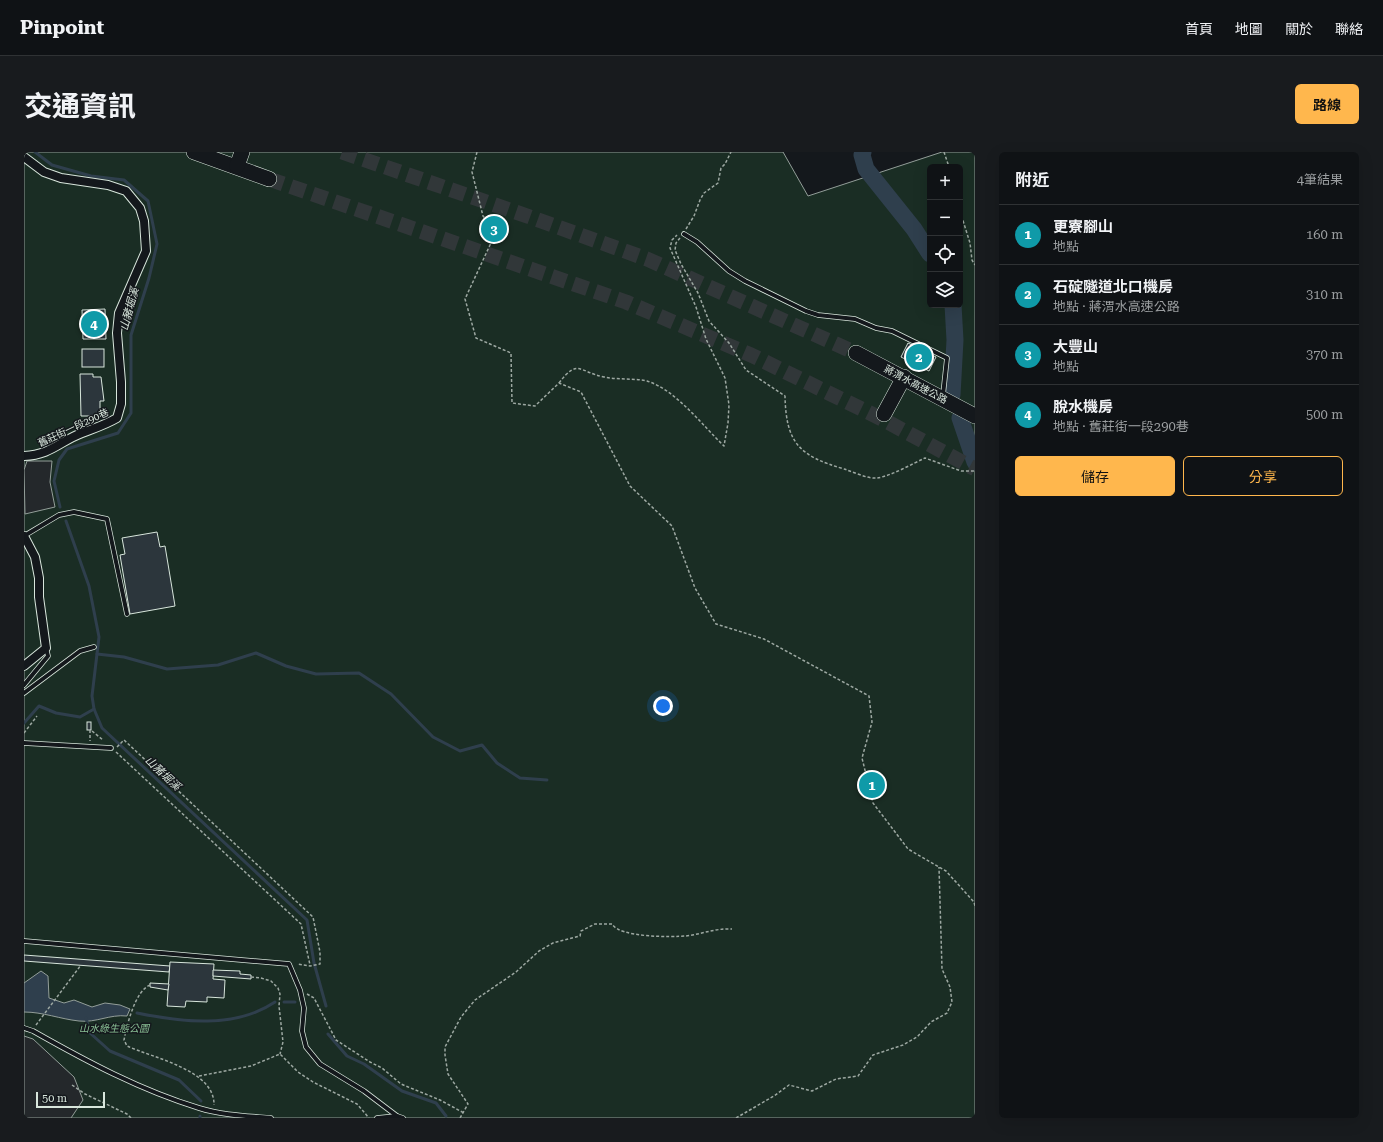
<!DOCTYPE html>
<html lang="zh-TW">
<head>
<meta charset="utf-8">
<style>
  :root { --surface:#0f1215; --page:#181b1e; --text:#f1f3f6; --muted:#9b9ea0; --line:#2f3234; --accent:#ffb74d }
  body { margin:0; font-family:"Roboto Serif","Noto Sans TC",serif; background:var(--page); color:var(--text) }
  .controls { position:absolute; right:12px; top:12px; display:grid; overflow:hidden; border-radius:6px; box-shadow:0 4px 16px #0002 }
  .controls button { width:36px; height:36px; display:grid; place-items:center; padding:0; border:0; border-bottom:1px solid var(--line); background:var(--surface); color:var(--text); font:20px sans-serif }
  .scale { position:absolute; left:12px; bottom:10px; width:69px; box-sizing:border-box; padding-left:4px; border:2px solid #d8e6dc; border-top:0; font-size:11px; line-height:14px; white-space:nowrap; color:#d8e6dc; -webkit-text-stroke:3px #14181c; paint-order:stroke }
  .you { position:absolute; left:639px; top:554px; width:14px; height:14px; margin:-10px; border:3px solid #fff; border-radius:50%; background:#1a73e8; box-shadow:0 0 0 6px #1a73e833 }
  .badge { display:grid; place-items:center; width:26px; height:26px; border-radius:50%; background:var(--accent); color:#fff; font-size:13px; font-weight:700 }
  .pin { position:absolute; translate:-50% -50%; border:2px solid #fff; box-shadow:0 1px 4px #0006 }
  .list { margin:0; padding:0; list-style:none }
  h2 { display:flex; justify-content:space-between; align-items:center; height:52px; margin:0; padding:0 16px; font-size:17px }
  h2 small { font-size:13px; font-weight:400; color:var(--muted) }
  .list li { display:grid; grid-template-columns:26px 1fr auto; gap:12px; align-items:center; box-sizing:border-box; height:60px; padding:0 16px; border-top:1px solid var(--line) }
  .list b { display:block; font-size:15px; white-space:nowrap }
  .list p { margin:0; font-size:13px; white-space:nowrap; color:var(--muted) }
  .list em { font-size:13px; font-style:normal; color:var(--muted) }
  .actions { display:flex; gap:8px; padding:12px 16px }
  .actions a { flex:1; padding:9px 0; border:1px solid var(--accent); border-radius:6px; text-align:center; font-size:14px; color:var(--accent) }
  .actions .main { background:var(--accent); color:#111 }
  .icon { flex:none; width:22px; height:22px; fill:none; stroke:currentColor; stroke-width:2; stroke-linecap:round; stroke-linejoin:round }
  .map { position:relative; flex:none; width:951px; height:966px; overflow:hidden; border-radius:6px }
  header { display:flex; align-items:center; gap:24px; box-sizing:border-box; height:56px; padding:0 20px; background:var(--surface); border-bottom:1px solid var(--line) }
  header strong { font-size:19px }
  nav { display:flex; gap:22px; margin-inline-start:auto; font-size:14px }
  .intro { display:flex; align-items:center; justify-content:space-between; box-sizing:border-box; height:96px; padding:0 24px }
  h1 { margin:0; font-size:28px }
  .button { padding:10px 18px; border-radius:6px; background:var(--accent); color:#111; font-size:14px; font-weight:700 }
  main { display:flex; gap:24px; padding:0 24px }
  aside { flex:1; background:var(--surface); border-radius:6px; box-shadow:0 4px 16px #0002 }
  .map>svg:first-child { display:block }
</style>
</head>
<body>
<header>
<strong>Pinpoint</strong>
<nav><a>首頁</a><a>地圖</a><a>關於</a><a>聯絡</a></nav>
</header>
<div class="intro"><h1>交通資訊</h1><a class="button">路線</a></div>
<main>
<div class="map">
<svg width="951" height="966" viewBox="0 0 951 966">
  <rect width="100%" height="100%" fill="#14181c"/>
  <!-- green -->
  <path fill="#1a2d24" stroke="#939e99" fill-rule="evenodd" d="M0,0h759l25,44 134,-44h33v966h-951zM906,15h30v138h-30z"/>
  <!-- parking -->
  <g fill="#24282b" stroke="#939e99">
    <path d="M3,309h25l-2,21 5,25 -30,7 -1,-44z"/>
    <path d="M0,884l9,3 41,38 9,23 -12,18h-47z"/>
  </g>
  <!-- water -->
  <path fill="#2f3f4d" stroke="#939e99" d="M17,819l7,5 1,22 15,5 10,-3 18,7 13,-4 15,2 10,4 -3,7c-17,-2 -31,7 -48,5 -19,-2 -36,-9 -55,-9v-29z"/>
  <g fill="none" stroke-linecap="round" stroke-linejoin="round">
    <!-- stream -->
    <g stroke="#2f3f4d" stroke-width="3">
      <path d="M11,0l17,13 39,11 33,4 24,21 9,43 -8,34 -18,57v78l-13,20 -51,16 -8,11 -5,21 6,26"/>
      <path d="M42,369l23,65 10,51 -7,59 2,13 8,19 205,192 7,43 12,43"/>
      <path d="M73,502l27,3 43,12 51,-4 38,-12 30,13 30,8 43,-1 32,21 42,43 27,14 22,-6 15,18 23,15 27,2"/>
      <path d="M0,571l15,-17 17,7 24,4 14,-8"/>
      <path d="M260,850h11"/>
      <path d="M113,861c44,9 98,16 138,-11"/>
      <path d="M62,866l4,15 20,18 69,29 22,21"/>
      <path d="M304,882l19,22 17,8 38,27 34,12 10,13"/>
      <path d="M176,966v-2"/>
    </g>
    <!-- river -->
    <g stroke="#2f3f4d" stroke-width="17">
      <path d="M839,0l-1,3 4,14 48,60 16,25"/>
      <path d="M928,243l3,-55 -2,-35"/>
      <path d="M936,266l15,44"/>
    </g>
  </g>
  <!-- building -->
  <g fill="#2c363c" stroke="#d8e6dc">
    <path d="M81,157l1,30h-23l-1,-29z"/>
    <path d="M884,191l28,14 -7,14 -28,-14z"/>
    <rect x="58" y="197" width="22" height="18"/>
    <path d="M56,222h13v3h8l3,24h-4v15h-19z"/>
    <path d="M133,380l3,15 5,-1 10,60 -45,8 -10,-59 5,-1 -3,-16z"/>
    <rect x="63" y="570" width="4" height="8"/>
    <path d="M0,803l146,11 -1,6 -145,-11z"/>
    <path d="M146,810l44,2 -1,15 12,1 -1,18 -17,-1v5l-21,-1 -1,6 -18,-1z"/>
    <path d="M189,818l27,1v3l11,1v4l-38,-3z"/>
    <path d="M126,831l19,1 -1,6 -18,-3z"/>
  </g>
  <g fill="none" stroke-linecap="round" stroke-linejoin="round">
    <!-- motorway-tunnel -->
    <g stroke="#313739" stroke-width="15" stroke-dasharray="15 8" stroke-linecap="butt">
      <path d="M318,0l188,65 117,42 209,94"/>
      <path d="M245,27l357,123 125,53 131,64 93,50"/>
    </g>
    <defs>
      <g id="service">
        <path d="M660,82l13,8 32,29 16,10 61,30 12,4 37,4 21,9 16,3 55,27 -4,37"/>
        <path d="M0,384l35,-21 15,-3 33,7 20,95"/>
        <path d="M0,533l24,-29 -2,-8"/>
        <path d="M0,541l56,-42 14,-4"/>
        <path d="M0,591l87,5"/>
        <path d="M0,789l265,23 11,26 4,18 -2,23 4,16 14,17 44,27 33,25"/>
        <path d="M0,876l9,3c53,30 107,59 166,77 22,7 48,8 72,10"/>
        <path d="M353,966l20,-2 6,2"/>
      </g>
      <g id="minor">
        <path d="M0,5l20,15 17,6 47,7 18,6 14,17 4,13 2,30 -27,62 -2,20 4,49v22l-4,14c-12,7 -22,10 -35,15 -22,8 -31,22 -58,23"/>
        <path d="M0,384l11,21 4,21v19l7,51 -22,18"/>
      </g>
      <g id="motorway">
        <path d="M170,0l75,27"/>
        <path d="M213,14l5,-14"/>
        <path d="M832,201l119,63"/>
        <path d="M860,262l20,-37"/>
      </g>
    </defs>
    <!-- service casing -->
    <use href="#service" stroke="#d8e6dc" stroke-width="5.5"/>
    <!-- minor casing -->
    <use href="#minor" stroke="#d8e6dc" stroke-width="10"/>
    <!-- motorway casing -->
    <use href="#motorway" stroke="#d8e6dc" stroke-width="16"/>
    <!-- path -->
    <g stroke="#9da8a2" stroke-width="1.5" stroke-dasharray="3 2" stroke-linecap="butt">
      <path d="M453,0l-5,20 11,44 13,16 -31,67 11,39 35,15 1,50 23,3 24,-23 22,9 49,94 42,40 23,62 21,36 48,15 105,57 3,26 -10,36 11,45 35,46 38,22 28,31 1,4"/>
      <path d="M920,0l5,15"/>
      <path d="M936,59l10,32 2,17 3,5"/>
      <path d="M662,77l8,-13 6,-16 4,-7 14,-10 3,-15 4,-4 6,-12"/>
      <path d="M656,86l-4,5 -1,7 6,14 17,29 11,28 20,22 17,27 39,26c1,48 15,60 59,73 10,3 23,10 33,9 14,-2 35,-14 48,-20l36,13h14"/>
      <path d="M535,231c19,-25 20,-11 45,-6 14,3 29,1 43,4 29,9 55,44 77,65l4,-23 1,-18 -4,-27 -19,-39 -10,-32 -26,-59 2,-8 5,-5"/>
      <path d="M66,578v11"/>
      <path d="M68,579l11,9"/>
      <path d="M0,581l13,-17"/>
      <path d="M93,595l7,-7 189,177 7,35v12l-10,2 -13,-2"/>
      <path d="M92,600l185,172 9,41"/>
      <path d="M227,825l10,1 10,3 7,7 2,6 -1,12 4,36 -3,12"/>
      <path d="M126,833c-15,6 -23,40 -26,55l3,6c26,12 88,24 87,59"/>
      <path d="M283,842l7,4 22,42 34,22 12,6 19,16 39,16 24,13"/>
      <path d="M12,873l45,-60"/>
      <path d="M175,924l52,-10 29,-12 18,18 15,10 44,22 12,14"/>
      <path d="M48,933l13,9 42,20 4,4"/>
      <path d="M436,966l8,-14 -20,-30 -3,-19v-8l16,-30 14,-17 41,-28 23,-21 14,-8 27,-7 1,-5 14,-7h17c8,14 60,13 74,12 16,-2 30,-8 46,-7"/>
      <path d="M712,966l38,-22 15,-11 23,6 24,-12 22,-3 15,-21 30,-10 14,-8 14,-15 16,-9 5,-11 -2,-15 -8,-18 -3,-102"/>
    </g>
    <!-- service -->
    <use href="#service" stroke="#14181c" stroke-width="4"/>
    <!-- minor -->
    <use href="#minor" stroke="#14181c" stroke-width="8"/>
    <!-- motorway -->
    <use href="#motorway" stroke="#14181c" stroke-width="15"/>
  </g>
  <g text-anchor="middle" stroke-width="3" stroke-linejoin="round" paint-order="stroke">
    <!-- street labels -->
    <g font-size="10" fill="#d8e6dc" stroke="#14181c">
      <text transform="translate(892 232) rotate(28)" y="4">蔣渭水高速公路</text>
      <text transform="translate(49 275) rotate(-25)" y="4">舊莊街一段290巷</text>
    </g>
    <!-- park labels -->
    <g font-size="10" font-style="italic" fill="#8ac095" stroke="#14181c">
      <text x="90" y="880">山水綠生態公園</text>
    </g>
    <!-- water labels -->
    <g font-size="11" font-style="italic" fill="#d8e6dc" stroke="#14181c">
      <text transform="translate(105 157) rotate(-75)" y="4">山豬堀溪</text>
      <text transform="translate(139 621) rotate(43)" y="4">山豬堀溪</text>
    </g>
  </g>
</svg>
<div class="controls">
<button>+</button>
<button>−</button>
<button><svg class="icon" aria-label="locate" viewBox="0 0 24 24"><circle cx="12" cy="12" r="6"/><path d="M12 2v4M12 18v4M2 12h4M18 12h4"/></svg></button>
<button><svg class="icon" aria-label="layers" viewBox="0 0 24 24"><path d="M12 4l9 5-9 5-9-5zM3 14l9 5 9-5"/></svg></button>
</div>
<div class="scale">50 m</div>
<div class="you"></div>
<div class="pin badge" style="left:848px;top:633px;background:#0f9aa8">1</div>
<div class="pin badge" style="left:895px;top:205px;background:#0f9aa8">2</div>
<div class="pin badge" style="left:470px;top:77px;background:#0f9aa8">3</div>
<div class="pin badge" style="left:70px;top:172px;background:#0f9aa8">4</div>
</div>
<aside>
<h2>附近<small>4筆結果</small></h2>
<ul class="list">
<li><span class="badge" style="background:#0f9aa8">1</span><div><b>更寮腳山</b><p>地點</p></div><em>160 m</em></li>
<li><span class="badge" style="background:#0f9aa8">2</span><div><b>石碇隧道北口機房</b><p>地點 · 蔣渭水高速公路</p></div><em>310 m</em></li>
<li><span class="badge" style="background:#0f9aa8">3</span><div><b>大豐山</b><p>地點</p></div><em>370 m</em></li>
<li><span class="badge" style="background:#0f9aa8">4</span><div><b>脫水機房</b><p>地點 · 舊莊街一段290巷</p></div><em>500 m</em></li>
</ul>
<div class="actions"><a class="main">儲存</a><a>分享</a></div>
</aside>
</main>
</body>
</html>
